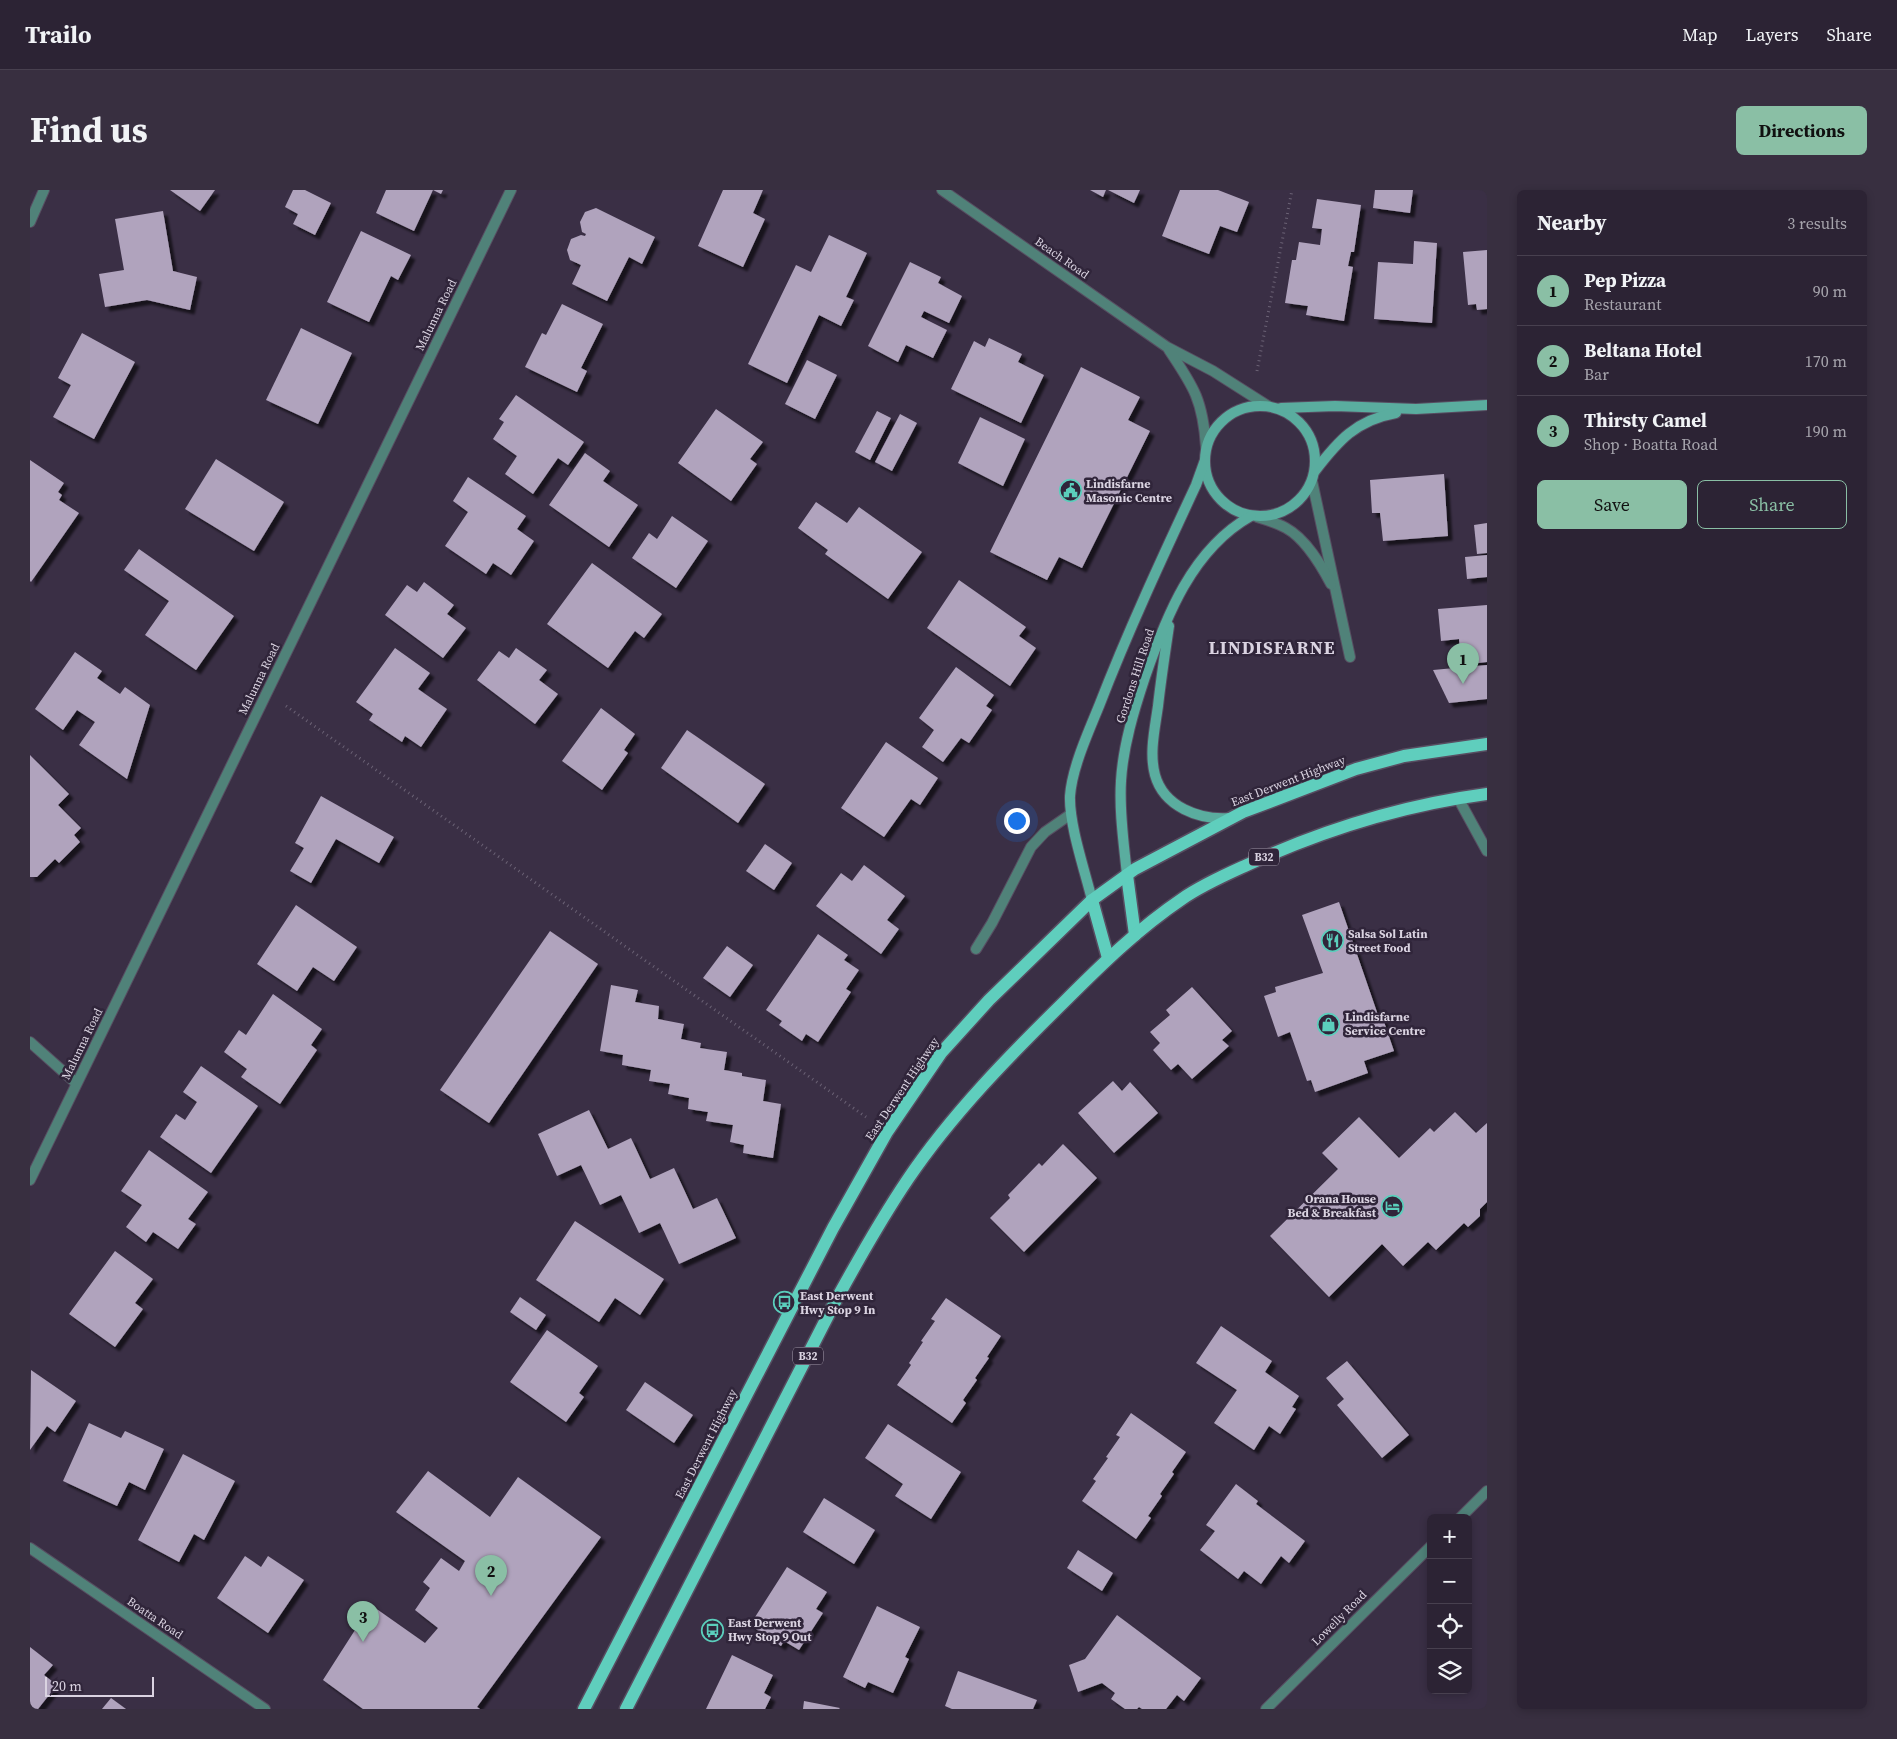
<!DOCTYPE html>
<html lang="en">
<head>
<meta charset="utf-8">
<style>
  :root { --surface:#2c2334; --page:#382f40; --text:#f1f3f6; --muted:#a6a4ac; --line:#48404f; --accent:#8abfa5 }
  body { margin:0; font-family:"Source Serif 4",serif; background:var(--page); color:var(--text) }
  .controls { position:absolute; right:15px; bottom:15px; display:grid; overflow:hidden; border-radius:8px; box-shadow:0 2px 8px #0003 }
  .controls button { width:45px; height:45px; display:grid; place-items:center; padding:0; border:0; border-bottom:1px solid var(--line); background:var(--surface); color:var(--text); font:25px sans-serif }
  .scale { position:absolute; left:15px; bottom:12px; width:109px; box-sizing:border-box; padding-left:5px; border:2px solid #dad3e1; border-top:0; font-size:14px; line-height:18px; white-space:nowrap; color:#dad3e1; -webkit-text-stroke:4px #30253a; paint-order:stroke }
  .you { position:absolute; left:986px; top:630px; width:18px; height:18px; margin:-12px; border:4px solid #fff; border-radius:50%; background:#1a73e8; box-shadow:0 0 0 8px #1a73e833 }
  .badge { display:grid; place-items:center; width:32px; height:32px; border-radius:50%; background:var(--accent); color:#111; font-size:16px; font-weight:700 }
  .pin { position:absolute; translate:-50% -41px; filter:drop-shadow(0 1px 2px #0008) }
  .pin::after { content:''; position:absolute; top:26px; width:18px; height:15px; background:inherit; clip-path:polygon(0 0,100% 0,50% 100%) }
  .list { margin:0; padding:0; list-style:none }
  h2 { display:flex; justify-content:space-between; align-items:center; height:65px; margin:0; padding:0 20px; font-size:21px }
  h2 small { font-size:16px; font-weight:400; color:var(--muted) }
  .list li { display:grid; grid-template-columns:32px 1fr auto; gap:15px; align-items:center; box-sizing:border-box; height:70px; padding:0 20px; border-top:1px solid var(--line) }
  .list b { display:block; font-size:19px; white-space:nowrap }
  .list p { margin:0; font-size:16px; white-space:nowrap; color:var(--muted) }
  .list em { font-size:16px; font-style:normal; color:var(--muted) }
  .actions { display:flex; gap:10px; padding:15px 20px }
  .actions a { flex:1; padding:11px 0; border:1px solid var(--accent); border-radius:8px; text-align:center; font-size:18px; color:var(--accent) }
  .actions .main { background:var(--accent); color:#111 }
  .icon { flex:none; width:28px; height:28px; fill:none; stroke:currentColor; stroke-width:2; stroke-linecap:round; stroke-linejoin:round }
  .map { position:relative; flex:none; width:1457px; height:1519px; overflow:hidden; border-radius:8px }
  header { display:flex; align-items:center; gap:30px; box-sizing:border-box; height:70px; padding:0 25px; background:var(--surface); border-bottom:1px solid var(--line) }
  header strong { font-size:24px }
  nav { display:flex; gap:28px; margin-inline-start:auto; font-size:18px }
  .intro { display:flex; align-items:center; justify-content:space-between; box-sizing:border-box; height:120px; padding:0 30px }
  h1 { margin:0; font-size:35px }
  .button { padding:12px 22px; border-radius:8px; background:var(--accent); color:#111; font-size:18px; font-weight:700 }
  main { display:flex; gap:30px; padding:0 30px }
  aside { flex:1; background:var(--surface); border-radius:8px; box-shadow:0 2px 8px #0003 }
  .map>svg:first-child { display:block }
</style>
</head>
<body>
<header>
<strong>Trailo</strong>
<nav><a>Map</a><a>Layers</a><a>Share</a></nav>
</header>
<div class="intro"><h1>Find us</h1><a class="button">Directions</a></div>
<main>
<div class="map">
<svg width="1457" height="1519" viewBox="0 0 1457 1519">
  <defs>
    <filter id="shadow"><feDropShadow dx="4.5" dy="4.5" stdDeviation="1" flood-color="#0009"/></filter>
  </defs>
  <rect width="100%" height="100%" fill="#3a2f45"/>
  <!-- building -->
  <g fill="#b0a3bd" filter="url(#shadow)">
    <path d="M140,0h45l-15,21z"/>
    <path d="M263,0h12l26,13 -16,32 -22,-11 5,-10 -13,-7z"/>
    <path d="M356,0h57l-2,4 -8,-4 -19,41 -38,-18z"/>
    <path d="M693,0h40l-10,23 12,6 -22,48 -45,-21z"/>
    <path d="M1060,0h16l-3,7z"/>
    <path d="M1078,0h32l-6,13z"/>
    <path d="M1150,0h38l31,12 -12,30 -17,-6 -11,28 -47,-18z"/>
    <path d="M1345,0h38l-3,23 -37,-5z"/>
    <path d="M1287,9l44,6 -7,47h-3l-3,14 5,1 -9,54 -38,-6 2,-9 -23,-3 7,-43h4l3,-18 21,3 2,-16 -10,-1z"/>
    <path d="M566,18l59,29 -13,27 -13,-7 -22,44 -35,-17 9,-19 -11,-5 -3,-10 4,-11 10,-4 4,1 1,-2 -4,-2 -2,-10 5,-10z"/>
    <path d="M133,21l10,60 24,6 -7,33 -43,-10 -42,7 -6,-33 25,-4 -9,-51z"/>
    <path d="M331,41l50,24 -13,25 -7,-4 -22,46 -42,-20z"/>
    <path d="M799,45l38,18 -21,44 8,3 -13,26 -22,-11 -32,68 -39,-19 48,-99 15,7z"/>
    <path d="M1384,51l23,2 -5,80 -58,-4 4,-57 35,2z"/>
    <path d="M1457,60v59l-10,1 -1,-6 -8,1 -5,-53z"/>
    <path d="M880,72l31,15 -3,6 24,13 -13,27 -25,-12 -3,6 26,13 -14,28 -27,-13 -8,17 -30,-16z"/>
    <path d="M532,114l41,20 -22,44 6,3 -10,21 -52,-25 17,-34 4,2z"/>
    <path d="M271,138l51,25 -34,71 -52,-24z"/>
    <path d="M52,143l53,29 -41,77 -41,-22 18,-32 -13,-7z"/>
    <path d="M959,148l33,16 -4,8 26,13 -23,48 -70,-34 23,-48 11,6z"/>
    <path d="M777,170l30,15 -22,44 -30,-15z"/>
    <path d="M1051,177l59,30 -12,23 22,11 -68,137 -23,-11 -12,23 -57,-28z"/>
    <path d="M486,205l68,47 -16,23 -10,-7 -25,36 -28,-20 12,-18 -24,-17 11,-17 -5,-3z"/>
    <path d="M686,219l47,33 -13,17 7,5 -26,37 -53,-38z"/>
    <path d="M847,221l14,7 -21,42 -15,-8z"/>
    <path d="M870,224l17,9 -25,48 -17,-9z"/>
    <path d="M950,227l45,22 -22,47 -45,-23z"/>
    <path d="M555,263l25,18 -7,10 35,24 -29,42 -60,-42z"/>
    <path d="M186,269l68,43 -30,49 -69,-42z"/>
    <path d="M0,270l34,23 -6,9 4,3 -3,5 20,13 -48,69 -1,-1z"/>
    <path d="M1414,284l4,62 -65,5 -3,-28h-8l-2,-33z"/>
    <path d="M438,287l58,39 -9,13 17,12 -23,34 -18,-12 -7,11 -41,-28 23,-34 -15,-11z"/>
    <path d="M786,312l31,21 12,-16 63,45 -34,47 -63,-45 3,-4 -30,-22z"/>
    <path d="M642,326l36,25 -32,47 -44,-30 17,-25 8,6z"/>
    <path d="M1457,333v30l-10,1 -3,-29z"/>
    <path d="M109,359l95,67 -38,54 -51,-35 24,-34 -45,-31z"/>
    <path d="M1457,365v22l-20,2 -2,-22z"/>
    <path d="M562,373l70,51 -18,24 -9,-7 -27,37 -61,-44z"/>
    <path d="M929,390l67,47 -7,9 17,12 -26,38 -83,-58z"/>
    <path d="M394,392l30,23 -7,9 19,14 -23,30 -58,-43 22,-30 10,7z"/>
    <path d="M1457,415v57l-26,3 -2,-26 -18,2 -3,-32z"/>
    <path d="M365,458l35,25 -12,16 29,20 -26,38 -16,-11 -3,6 -33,-22 4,-6 -17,-12z"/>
    <path d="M486,458l31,22 -8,10 19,14 -23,30 -58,-44 22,-29 10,7z"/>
    <path d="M45,462l27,19 -5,7 23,16 5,-7 25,18 -23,74 -48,-34 16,-23 -18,-12 -14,20 -28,-21z"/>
    <path d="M1457,475v34l-38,4 -16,-33z"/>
    <path d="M926,477l38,28 -8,11 6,4 -23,33 -8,-5 -18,24 -21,-15 12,-17 -15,-12z"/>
    <path d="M571,518l34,26 -11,16 4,3 -26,37 -40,-29z"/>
    <path d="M657,540l78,54 -27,39 -77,-55z"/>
    <path d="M856,552l52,36 -18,27 -9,-6 -27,38 -43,-29z"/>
    <path d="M0,565l39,39 -11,11 23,23 -7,7 6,7 -21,21 -4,-4 -18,18h-7z"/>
    <path d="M291,606l73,41 -15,26 -43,-24 -25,44 -21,-12 14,-23 -9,-5z"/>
    <path d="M735,654l27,19 -18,27 -28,-19z"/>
    <path d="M834,675l41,31 -18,24 12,9 -18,25 -65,-48 25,-33 11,8z"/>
    <path d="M1309,712l39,113 3,-2 13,38 -30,10 4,12 -53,19 -4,-12 -4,1 -17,-49 -12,5 -14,-41 12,-4 -1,-5 48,-14 -21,-58z"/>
    <path d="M266,715l61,42 -23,34 -21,-14 -16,24 -40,-27z"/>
    <path d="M520,741l48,33 -109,159 -49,-33z"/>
    <path d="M788,744l30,21 -4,5 15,10 -13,19 5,3 -33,50 -12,-8 -4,7 -23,-16 3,-4 -16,-11z"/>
    <path d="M697,756l26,19 -23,32 -27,-19z"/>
    <path d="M581,795l27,5 -3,12 24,4 -1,13 26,5 -3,15 20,4 -1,5 27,4 -3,18 18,3v3l24,4 -3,21 18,3 -8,54 -30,-5 1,-8 -14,-3 3,-17 -27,-4 2,-9 -20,-3 1,-11 -21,-4 2,-10 -21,-3 2,-11 -29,-5 1,-10 -23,-4z"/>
    <path d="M1162,797l40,44 -10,9 7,6 -37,33 -14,-15 -7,6 -18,-20 7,-7 -10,-11 20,-17 -4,-5z"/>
    <path d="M243,804l49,35 -11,16 6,5 -37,54 -39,-27 6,-8 -23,-17 15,-22 7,5z"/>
    <path d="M171,876l57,40 -47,67 -51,-36 16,-23 9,6 12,-18 -14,-10z"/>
    <path d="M1083,891l9,10 8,-9 28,31 -44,40 -36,-40z"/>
    <path d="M559,920l19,39 23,-11 19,41 24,-11 19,41 24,-11 19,40 -57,26 -19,-41 -21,10 -18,-38 -21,10 -19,-40 -24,11 -19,-42z"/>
    <path d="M1425,922l21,21 11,-10v79l-7,7v7l-12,11 -4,-4 -28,27 -8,-8 -25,24 -21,-22 -53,53 -59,-61 68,-67 -16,-16 37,-36 40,41 31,-30 4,4z"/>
    <path d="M1033,954l34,34 -73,74 -34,-34 20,-20 -2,-3 31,-32 3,3z"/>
    <path d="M119,960l59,42 -20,27 8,5 -18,25 -25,-17 -7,10 -20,-15 16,-22 -21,-14z"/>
    <path d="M545,1031l89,58 -24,36 -25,-17 -16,24 -63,-42z"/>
    <path d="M85,1061l38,28 -18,24 8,6 -28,38 -46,-33z"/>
    <path d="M490,1107l26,18 -10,15 -26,-18z"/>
    <path d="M916,1108l55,38 -14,21 2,1 -14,20 2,2 -14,20 3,3 -14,20 -55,-38 14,-20 -2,-2 14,-21 -2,-1 14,-20 -4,-2z"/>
    <path d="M1191,1136l51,35 -7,11 34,24 -7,11 4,2 -16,25 -11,-8 -15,24 -40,-27 23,-33 -41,-27z"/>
    <path d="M517,1140l51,36 -19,27 5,4 -18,25 -56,-40z"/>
    <path d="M1317,1171l62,74 -27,23 -45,-53 7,-6 -18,-21z"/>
    <path d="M1,1180l45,31 -21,31 -8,-6 -17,24z"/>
    <path d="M615,1192l48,33 -19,28 -48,-33z"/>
    <path d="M1101,1223l55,39 -14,20 2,2 -14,20 2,2 -14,20 3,2 -15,21 -54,-38 14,-20 -3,-2 15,-21 -2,-1 14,-20 -4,-2z"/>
    <path d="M59,1233l32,15 4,-7 39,18 -19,41 -16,-8 -12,24 -54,-25z"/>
    <path d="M858,1234l73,48 -30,47 -36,-23 8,-12 -38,-26z"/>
    <path d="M153,1264l52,27 -31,59 -10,-6 -15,28 -41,-22z"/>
    <path d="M398,1281l62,46 28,-40 83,60 -124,170 3,2h-117l-40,-29 48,-75 54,38 13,-15 -23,-18 15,-22 -7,-6 18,-24 18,13 6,-10 -69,-49z"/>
    <path d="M1206,1294l22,17 -2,3 49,37 -16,22 -8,-7 -20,28 -17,-13 -6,8 -38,-29 15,-19 -9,-6z"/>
    <path d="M794,1308l51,32 -21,34 -51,-32z"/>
    <path d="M1048,1360l35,23 -11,18 -35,-23z"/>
    <path d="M215,1366l16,11 7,-11 36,24 -36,53 -51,-35z"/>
    <path d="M757,1377l40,25 -11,17 7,4 -24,37 -15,-9 -3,5 -31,-21z"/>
    <path d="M847,1416l43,21 -15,30 4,2 -16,34 -25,-11 -3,6 -22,-11z"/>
    <path d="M1087,1425l84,63 -17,23 -7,-6 -11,14h-24l-3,-2 -2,2h-12l-14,-10 4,-6 -13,-10 -24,9 -9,-27 16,-6z"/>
    <path d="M0,1457l23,18 -9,10 13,10 -19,24h-8z"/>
    <path d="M702,1465l41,20 -9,18 7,4 -6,12h-59z"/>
    <path d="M928,1481l79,29 -4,9h-81l-7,-3z"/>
    <path d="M81,1508l15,11h-24z"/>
    <path d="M774,1511l36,7 -1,1h-36z"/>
  </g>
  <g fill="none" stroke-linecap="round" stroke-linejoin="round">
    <defs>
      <path id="service" d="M946,759l16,-26 39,-76 14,-15 26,-18"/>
      <g id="minor">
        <path d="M912,0l225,157 46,24 55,35"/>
        <path d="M0,32l14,-32"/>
        <path d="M1139,160c25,37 34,51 37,97"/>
        <path d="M1282,291l38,176"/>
        <path d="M1227,327c10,3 20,6 29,11 20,11 35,37 45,56"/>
        <path d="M1428,608l29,53"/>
        <path d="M0,852l46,41"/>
        <path d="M0,990l481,-990"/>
        <path d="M1430,1328l27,-27"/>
        <path d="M0,1358l235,161"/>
        <path d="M1236,1519l165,-163"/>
      </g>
      <g id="secondary">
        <circle cx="1230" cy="271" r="55"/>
        <path d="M1251,218l54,-2 81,3 71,-4"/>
        <path d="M1285,281c23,-30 41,-51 81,-58"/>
        <path d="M1139,436c-4,27 -8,53 -11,80 -3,22 -9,47 -3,69 9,32 44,45 74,43"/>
        <path d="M1097,685c-3,-31 -8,-63 -6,-94 2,-35 13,-71 24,-104 21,-60 47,-128 106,-161"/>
        <path d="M1062,710c-7,-29 -23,-75 -22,-104 2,-28 18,-63 29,-90 29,-75 63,-148 97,-221l9,-25"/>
      </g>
      <g id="primary">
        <path d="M1097,685l8,60"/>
        <path d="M1062,710l16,58"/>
        <path d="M554,1519l249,-481 54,-96 54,-79 48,-53 103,-100 43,-31 108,-57 113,-43 48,-13 83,-12"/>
        <path d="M596,1519l209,-407c23,-42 46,-83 73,-123 44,-65 101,-123 157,-178 37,-37 74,-73 117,-102 20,-14 43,-24 65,-34 76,-35 157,-60 240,-71"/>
      </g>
    </defs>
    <!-- service casing -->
    <use href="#service" stroke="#574d61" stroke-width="12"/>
    <!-- minor casing -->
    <use href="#minor" stroke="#574d61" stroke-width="12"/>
    <!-- secondary casing -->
    <use href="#secondary" stroke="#574d61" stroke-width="12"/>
    <!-- primary casing -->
    <use href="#primary" stroke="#574d61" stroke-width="15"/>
    <!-- path -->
    <g stroke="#6b6275" stroke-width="3" stroke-dasharray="1 4" stroke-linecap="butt">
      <path d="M1227,181l35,-181"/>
      <path d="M256,516l580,411"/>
    </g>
    <!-- service -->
    <use href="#service" stroke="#508279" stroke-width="10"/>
    <!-- minor -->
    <use href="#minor" stroke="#508279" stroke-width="10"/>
    <!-- secondary -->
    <use href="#secondary" stroke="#5aad9f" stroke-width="10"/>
    <!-- primary -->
    <use href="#primary" stroke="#5fcebd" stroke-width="12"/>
  </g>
  <!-- icons -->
  <defs>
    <symbol id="civic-ring" viewBox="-11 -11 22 22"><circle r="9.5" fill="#30253a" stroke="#5bcebc" stroke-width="1.5"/><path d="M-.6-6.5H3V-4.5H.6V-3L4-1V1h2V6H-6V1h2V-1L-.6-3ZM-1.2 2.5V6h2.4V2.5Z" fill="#5bcebc"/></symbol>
    <symbol id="restaurant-ring" viewBox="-11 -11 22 22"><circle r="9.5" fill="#30253a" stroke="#5bcebc" stroke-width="1.5"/><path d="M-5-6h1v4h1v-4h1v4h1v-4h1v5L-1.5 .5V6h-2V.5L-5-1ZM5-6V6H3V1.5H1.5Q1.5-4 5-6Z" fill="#5bcebc"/></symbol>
    <symbol id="shop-ring" viewBox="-11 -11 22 22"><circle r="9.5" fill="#30253a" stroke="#5bcebc" stroke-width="1.5"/><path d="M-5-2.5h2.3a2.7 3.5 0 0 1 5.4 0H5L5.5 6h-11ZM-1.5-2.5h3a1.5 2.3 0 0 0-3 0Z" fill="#5bcebc"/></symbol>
    <symbol id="hotel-ring" viewBox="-11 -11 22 22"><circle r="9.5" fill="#30253a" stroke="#5bcebc" stroke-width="1.5"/><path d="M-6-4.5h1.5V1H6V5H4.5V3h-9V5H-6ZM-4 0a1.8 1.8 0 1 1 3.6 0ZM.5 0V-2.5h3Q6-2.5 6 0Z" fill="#5bcebc"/></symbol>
    <symbol id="bus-ring" viewBox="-11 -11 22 22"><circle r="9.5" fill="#30253a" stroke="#5bcebc" stroke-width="1.5"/><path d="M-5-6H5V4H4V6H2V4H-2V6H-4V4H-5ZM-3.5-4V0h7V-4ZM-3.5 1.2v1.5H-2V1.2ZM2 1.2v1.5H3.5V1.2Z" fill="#5bcebc"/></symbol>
  </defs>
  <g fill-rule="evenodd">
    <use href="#civic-ring" x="1028" y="288" width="25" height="25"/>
    <use href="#restaurant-ring" x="1290" y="738" width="25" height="25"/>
    <use href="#shop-ring" x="1286" y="822" width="25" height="25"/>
    <use href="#hotel-ring" x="1350" y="1004" width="25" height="25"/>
    <use href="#bus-ring" x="742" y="1100" width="25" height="25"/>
    <use href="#bus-ring" x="670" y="1428" width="25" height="25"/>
  </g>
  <g text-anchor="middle" stroke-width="5" stroke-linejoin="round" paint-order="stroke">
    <!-- shield labels -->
    <g fill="#30253a" stroke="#a79faf" stroke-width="1">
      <rect x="1219" y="658.5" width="30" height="17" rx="4"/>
      <rect x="763" y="1157.5" width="30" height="17" rx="4"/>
    </g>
    <g font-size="11" font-weight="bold" fill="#dad3e1">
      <text x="1234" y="671">B32</text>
      <text x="778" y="1170">B32</text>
    </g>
    <!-- street labels -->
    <g font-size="12" fill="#dad3e1" stroke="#30253a">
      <text transform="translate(1032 68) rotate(35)" y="4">Beach Road</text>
      <text transform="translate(406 125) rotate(-64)" y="4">Malunna Road</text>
      <text transform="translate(1105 486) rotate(-72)" y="4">Gordons Hill Road</text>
      <text transform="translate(229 489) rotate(-64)" y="4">Malunna Road</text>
      <text transform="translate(1258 591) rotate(-21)" y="4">East Derwent Highway</text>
      <text transform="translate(52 854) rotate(-64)" y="4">Malunna Road</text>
      <text transform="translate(872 899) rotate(-56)" y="4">East Derwent Highway</text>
      <text transform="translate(676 1254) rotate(-63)" y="4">East Derwent Highway</text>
      <text transform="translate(125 1428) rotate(34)" y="4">Boatta Road</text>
      <text transform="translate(1309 1428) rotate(-45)" y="4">Lowelly Road</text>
    </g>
    <!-- poi labels -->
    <g font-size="12" font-weight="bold" fill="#dad3e1" stroke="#30253a" text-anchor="start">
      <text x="1056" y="298">Lindisfarne<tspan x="1056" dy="14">Masonic Centre</tspan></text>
      <text x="1318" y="748">Salsa Sol Latin<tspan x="1318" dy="14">Street Food</tspan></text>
      <text x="1315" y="831">Lindisfarne<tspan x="1315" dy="14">Service Centre</tspan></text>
      <text x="1346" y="1013" text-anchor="end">Orana House<tspan x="1346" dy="14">Bed &amp; Breakfast</tspan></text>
      <text x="770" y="1110">East Derwent<tspan x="770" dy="14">Hwy Stop 9 In</tspan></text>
      <text x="698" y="1437">East Derwent<tspan x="698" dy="14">Hwy Stop 9 Out</tspan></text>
    </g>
    <!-- district labels -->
    <g font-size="18" font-weight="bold" letter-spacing="1" fill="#dad3e1" stroke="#30253a">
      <text x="1242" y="464">LINDISFARNE</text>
    </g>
  </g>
</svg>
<div class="controls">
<button>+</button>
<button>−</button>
<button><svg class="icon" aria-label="locate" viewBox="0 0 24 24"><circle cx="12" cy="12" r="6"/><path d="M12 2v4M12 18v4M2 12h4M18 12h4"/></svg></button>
<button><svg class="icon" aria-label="layers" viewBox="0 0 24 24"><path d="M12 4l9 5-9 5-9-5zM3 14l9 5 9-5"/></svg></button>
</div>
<div class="scale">20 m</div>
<div class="you"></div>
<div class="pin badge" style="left:1433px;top:494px">1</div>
<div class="pin badge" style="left:461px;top:1406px">2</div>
<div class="pin badge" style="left:333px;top:1452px">3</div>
</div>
<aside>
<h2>Nearby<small>3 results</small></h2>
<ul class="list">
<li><span class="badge">1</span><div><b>Pep Pizza</b><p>Restaurant</p></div><em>90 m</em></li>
<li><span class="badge">2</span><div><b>Beltana Hotel</b><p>Bar</p></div><em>170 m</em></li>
<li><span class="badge">3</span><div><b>Thirsty Camel</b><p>Shop · Boatta Road</p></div><em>190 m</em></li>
</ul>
<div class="actions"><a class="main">Save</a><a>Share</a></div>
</aside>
</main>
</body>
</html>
